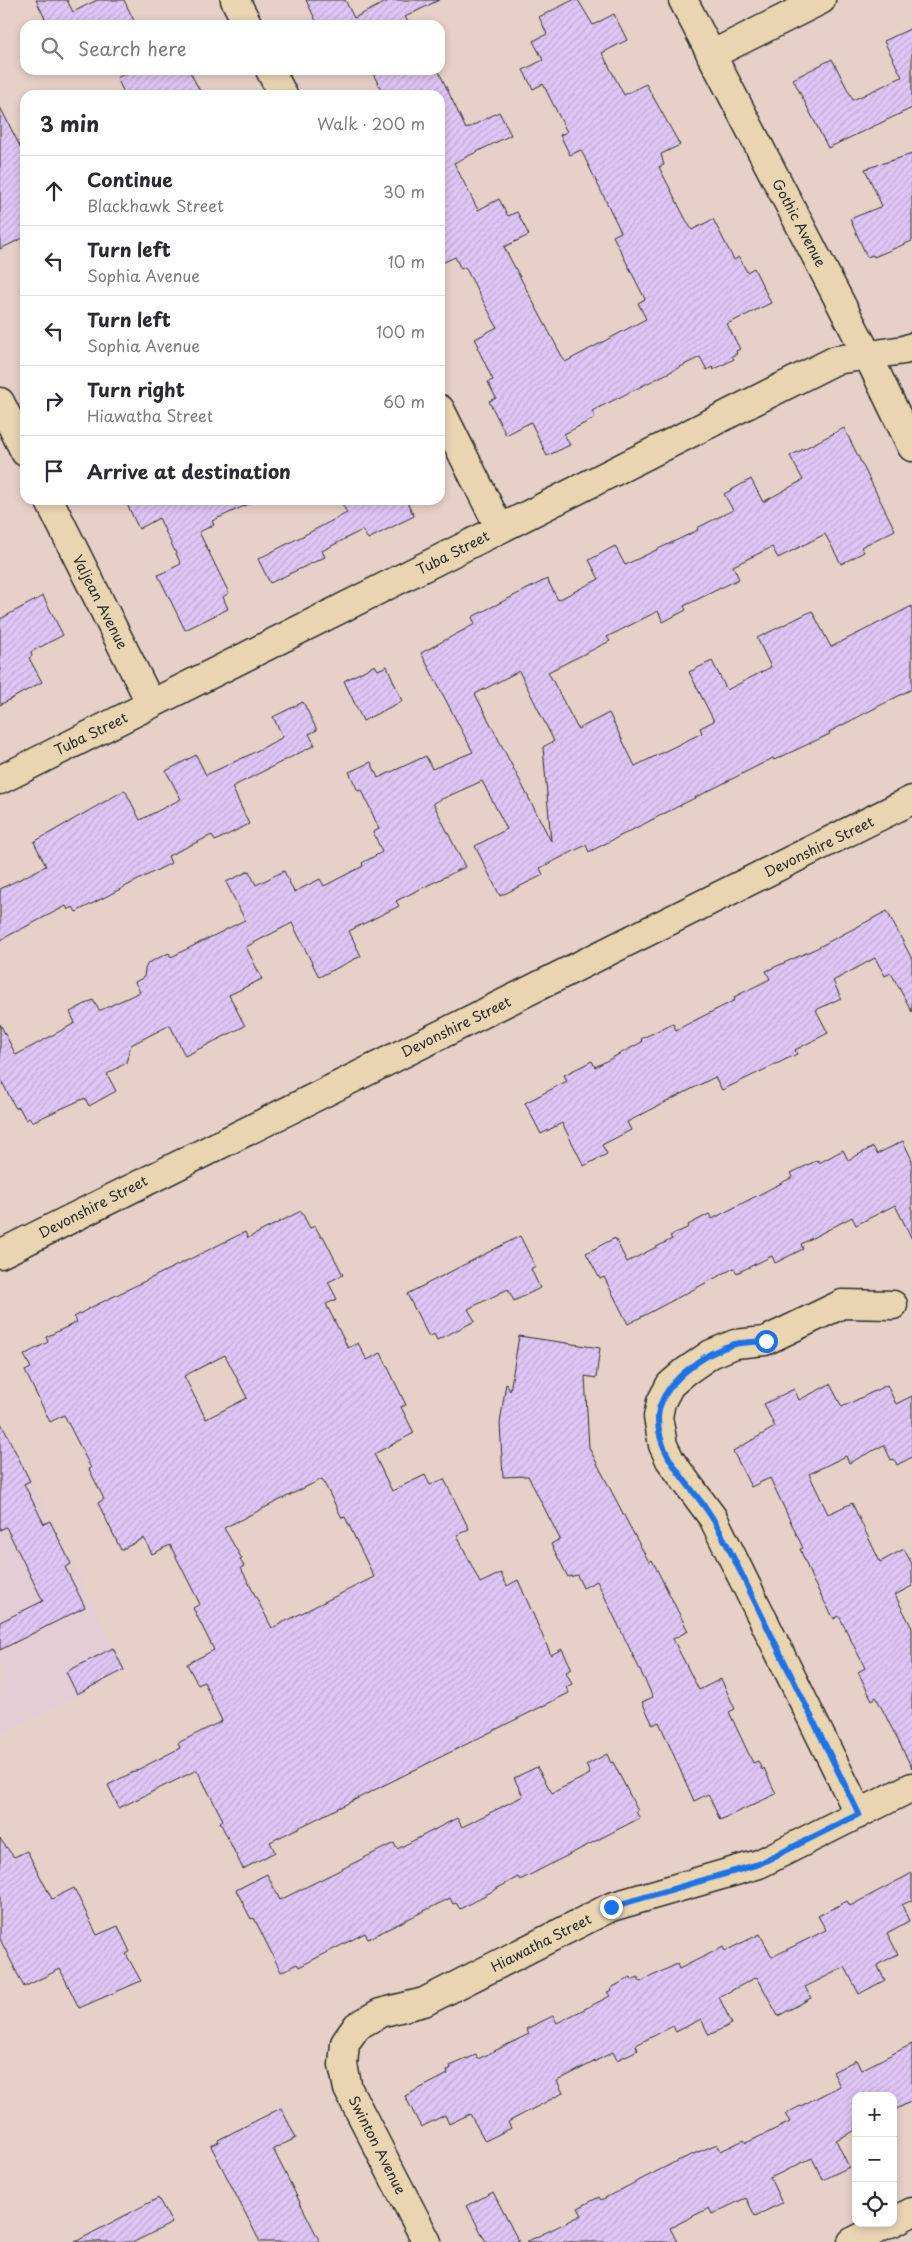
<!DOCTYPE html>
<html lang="en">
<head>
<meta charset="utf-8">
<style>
  :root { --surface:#fff; --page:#f7f7f7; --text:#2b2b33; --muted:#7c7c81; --line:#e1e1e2 }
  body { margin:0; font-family:"Playpen Sans",sans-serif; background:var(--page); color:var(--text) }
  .controls { position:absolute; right:15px; bottom:15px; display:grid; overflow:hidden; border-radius:10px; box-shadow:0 2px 8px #0003 }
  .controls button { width:45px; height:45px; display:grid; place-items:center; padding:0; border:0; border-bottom:1px solid var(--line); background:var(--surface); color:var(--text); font:25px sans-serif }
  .stop { position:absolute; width:15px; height:15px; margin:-11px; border:4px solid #1a73e8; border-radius:50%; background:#fff }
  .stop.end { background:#1a73e8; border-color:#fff; box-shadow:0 1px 5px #0008 }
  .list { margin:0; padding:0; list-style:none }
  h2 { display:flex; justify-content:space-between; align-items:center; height:65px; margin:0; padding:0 20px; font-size:21px }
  h2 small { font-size:16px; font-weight:400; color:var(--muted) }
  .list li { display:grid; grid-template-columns:32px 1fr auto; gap:15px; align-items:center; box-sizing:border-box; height:70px; padding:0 20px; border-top:1px solid var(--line) }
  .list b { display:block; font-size:19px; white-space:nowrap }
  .list p { margin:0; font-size:16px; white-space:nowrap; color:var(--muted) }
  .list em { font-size:16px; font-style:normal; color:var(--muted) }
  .icon { flex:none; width:28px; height:28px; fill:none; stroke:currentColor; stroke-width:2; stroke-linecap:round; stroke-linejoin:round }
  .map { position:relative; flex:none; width:912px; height:2242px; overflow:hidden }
  .search { position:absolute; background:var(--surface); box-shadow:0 2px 8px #0003; left:20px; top:20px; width:425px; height:55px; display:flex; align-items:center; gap:12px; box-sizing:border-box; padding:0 18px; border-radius:15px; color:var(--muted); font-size:19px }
  .panel { position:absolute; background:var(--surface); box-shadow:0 2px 8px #0003; left:20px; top:90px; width:425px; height:415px; border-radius:15px }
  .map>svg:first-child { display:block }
</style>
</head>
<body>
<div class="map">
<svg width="912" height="2242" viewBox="0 0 912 2242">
  <defs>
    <pattern id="building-hatch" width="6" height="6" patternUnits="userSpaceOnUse" patternTransform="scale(1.25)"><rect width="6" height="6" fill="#e0c6f6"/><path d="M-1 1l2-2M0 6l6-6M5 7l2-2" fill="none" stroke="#c0aad3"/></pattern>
  </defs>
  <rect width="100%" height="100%" fill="#e7d0c7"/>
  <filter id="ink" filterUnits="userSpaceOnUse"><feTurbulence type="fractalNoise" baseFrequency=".02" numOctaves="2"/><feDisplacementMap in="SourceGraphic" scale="10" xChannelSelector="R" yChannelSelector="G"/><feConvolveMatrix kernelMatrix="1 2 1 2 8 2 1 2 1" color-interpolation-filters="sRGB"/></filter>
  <g filter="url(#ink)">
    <!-- built -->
    <path fill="#e5cdd5" d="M0,1418l126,253 -126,63z"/>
    <!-- building -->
    <g fill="url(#building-hatch)" stroke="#2b2b2b" fill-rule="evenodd">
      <path d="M36,0h31l6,12 24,-12h27l12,25h-88z"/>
      <path d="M306,0h39l9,18 36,-18h49l-34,17 5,8h-92z"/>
      <path d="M573,0h5l15,25 21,-11 13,26 -25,13 22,42 22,-11 34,61 -19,9 3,11 -5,2 26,51 7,12 21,-11 21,41 5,-3 8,15 7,-4 17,35 -44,21 13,25 -4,2 1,3 -5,2 2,3 -21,11 -1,-3 -5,3 -7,-13 -108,54 3,7 -31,16 6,11 -23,11 -16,-34 -25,13 -17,-34 7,-3 -8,-16 5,-2 -16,-33 2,-1 -4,-7 22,-12 -32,-60 -4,2 -6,-12 -15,7v-169h-56l-13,-25h67l28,59 33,-17 12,23 -57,28 24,47 21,-11 9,17 9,-4 12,23 -25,12 61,115 81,-43 -8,-16 7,-4 -32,-63 8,-4 -40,-82 -11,5 -10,-20 7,-3 -24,-48 -10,5 -10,-19 20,-10 -10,-19 14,-7 -8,-17z"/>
      <path d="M912,28v80l-84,40 -35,-69 39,-20 21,41 49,-23 -18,-36z"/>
      <path d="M133,70h56l13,25h-77l-8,-17z"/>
      <path d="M0,107l25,49v81l-25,12z"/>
      <path d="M912,154v87l-38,16 -1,-2 -6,2 -17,-38 32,-13 -17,-37z"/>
      <path d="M844,428l51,102 -34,17 3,5 -23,12 -16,-30 -47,24 -6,-11 -39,19 6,13 -55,27 2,4 -23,12 -5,-11 -51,26 3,4 -62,31 30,57 31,-16 26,53 67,-33 -2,-5 14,-7 -25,-49 23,-11 15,29 44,-23 -14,-29 55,-27 19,36 81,-41v83l-83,43 1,2 -56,26 -1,-2 -184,94 -3,-7 -46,23 3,7 -43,21 -25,-50 32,-17 -25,-48 -49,22 32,64 -69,34 3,5 -50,25 12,25 -42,21 -27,-54 -46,24 16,32 -33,16 16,31 -60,30 -15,-31 -39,20 -5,18 -19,11 9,17 -27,15 -4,-8 -53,24 -3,-4 -3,2 -7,-13 -3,2 -16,-31v-54l16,31 59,-32 -5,-11 23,-12 6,10h2l39,-18 -5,-10 9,-5 1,-8 3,-6 21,-10 2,4 74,-37 -19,-38 23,-11 7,14 28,-14 10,21 26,-13 4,7 39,-20 -1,-3 20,-11 -9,-20 6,-3 -17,-39 -4,1 -9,-19 22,-10 7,16 48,-22 6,13 41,-17 -52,-99 54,-29 -3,-7 75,-38 11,21 41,-21 -10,-19 26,-14 10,19 73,-35 -1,-2 36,-18 -9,-16 27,-15 12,23 40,-22 -13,-24zM519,671l35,70 -11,6 8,94 -76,-147z"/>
      <path d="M125,500h132l-45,21 2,4 -15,7 30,61 -6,4 5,12 -43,21 -27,-55 23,-11 -22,-46 -20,11z"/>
      <path d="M340,500h66l8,16 -46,23 -6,-9 -40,21 3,6 -55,26 -12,-24 89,-46z"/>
      <path d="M43,596l20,39 -32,17 1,4 -3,2 13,24 -42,23v-86z"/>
      <path d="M375,665l3,5 9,-4 15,35 -39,20 -19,-40z"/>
      <path d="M303,702l14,28 -8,4 6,11 -83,42 17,37 -34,17 -3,-6 -44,21 3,7 -95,49 -3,-5 -5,3 -2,-4 -66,34v-51l46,-23 -12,-24 91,-52 15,30 41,-21 -15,-28 30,-16 10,20 43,-20 34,-18 -10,-20z"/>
      <path d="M887,911l25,48v53l-21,-39 -6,3 -10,-18 -42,23 8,17 -25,12 12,23 -33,17 2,4 -75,36 -7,-13 -88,45 4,8 -29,15 5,9 -23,12 -22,-43 -21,11 -16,-31 42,-22 -3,-6 28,-14 3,6 47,-25 -1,-3 32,-16 3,7 59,-30 -1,-3 36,-18 -4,-8 51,-23z"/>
      <path d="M903,1141l9,19v79l-17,-34 -39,20 -4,-8 -51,27 2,5 -28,14 -3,-7 -35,17 -3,-5 -106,56 -24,-47 -4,2 -14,-26 29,-15 12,24 45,-23 -2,-3 19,-9 -1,-2 21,-11 3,5 81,-42 -2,-4 27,-13 1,3 24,-13 5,10 25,-13 4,7z"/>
      <path d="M301,1211l9,17 5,-2 6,11 2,-1 20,39 -15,7 9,17 -11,5 22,44 10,-5 9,17 14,-7 25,52 -5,2 13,26 -40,21 18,37 33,-16 5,10 14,-6 25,50 -12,6 23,48 21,-10 6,13 11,-6 33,75 11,-6 10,20 -6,3 6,12 -6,3 3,6 -299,149 5,10 -32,17 -23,-47 3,-2 -26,-50 -78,38 -11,-23 72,-37 -2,-5 44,-22 -18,-39 -6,3 -11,-21 27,-14 -21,-42 7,-4 -30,-59 -18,9 -8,-16 -23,12 -23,-47 6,-4 -15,-30 2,-1 -27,-53 -14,7 -25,-51 6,-3 -7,-13 24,-13 -2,-5 31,-15 -3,-5 16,-9 155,-76 3,6zM225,1355l22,43 -41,21 -22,-43zM322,1479l20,39 3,-1 29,60 -102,51 -31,-60 3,-2 -4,-6 2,-1 -18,-31z"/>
      <path d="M520,1236l15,30 -4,3 9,19 -26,13 -6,-12 -40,20 7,12 -38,19 -3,-6 -5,3 -22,-43z"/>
      <path d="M519,1336l81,12 -4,30 -11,-2 4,72 39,75 21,39 3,-2 36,71 -15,8 26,51 22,-11 14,30 -6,3 24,51 5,-2 4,9 2,-2 12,26 -56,26 -12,-26 -14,7 -35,-79 -6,3 -11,-23 11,-5 -56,-116 -14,7 -6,-13 -9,2 -17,-33 9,-5 -32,-63 -25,1 -3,-53 6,-41 4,8z"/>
      <path d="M830,1384l12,23 45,-22 9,19 16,-8v61l-15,8 -3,-6 -3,1 -7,-15 -35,18 -3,-7 -37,18 19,40 24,-11 28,59 24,-13 8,15v22l-17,9 17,33v140l-36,-71 -4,3 -14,-28 7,-4 -26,-52 -5,3 -21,-38 -13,-32 3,-1 -33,-70 -19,9 -18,-36 42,-24 -11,-23 30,-15 5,11z"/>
      <path d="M0,1421l30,60 -6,3 20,40 6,-3 21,43 -6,3 20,40 -85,43v-28l43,-21 -37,-74 -6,3z"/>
      <path d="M113,1648l11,22 -47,24 -11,-22z"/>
      <path d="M607,1754l4,9 2,-1 25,49 -2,1 4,6 -120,62 -2,-3 -58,32 -4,-6 -3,1 -3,-6 -82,41 -3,-6 -66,34 -2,-3 -16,8 -27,-54 -3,1 -15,-29 31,-16 13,26 114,-57 3,6 60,-31 5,9 61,-31 -9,-18 23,-11 15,26 38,-19 -4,-9z"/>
      <path d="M0,1839l14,18 13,-6 25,48 22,-11 23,47 21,-9 12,26 -4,2 15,27 -62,27 -19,-39 -36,18 -24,-48z"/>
      <path d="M912,1873v27l-10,5 7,16 -22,12 11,21 -21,11 8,15 -26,14 -14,-27 -40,20 6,11 -33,18 -21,-39 -38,20 13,27 -23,11 -8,-16 -25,13 -3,-6 -37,19 2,5 -21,10 -4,-8 -56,29 6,12 -55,29 3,6 -26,13 -15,-27 -21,10 -4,-9 -24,12 -16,-31 43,-22 -1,-3 4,-3 -1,-2 26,-11 2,4 51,-25 -3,-5 27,-13 4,7 53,-27 -3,-4 5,-2 -1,-2 20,-11 1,3 6,-3 2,5 37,-18 2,5 44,-22 2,4 35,-17 12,23 54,-27 -8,-14 29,-15 3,5z"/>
      <path d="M912,2044v57l-19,10v-15h-37v34l-20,10 13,27 -26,13 -11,-22 -42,20 12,25 -27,13 -9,-18 -34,16 -3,-6 -39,20 7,14h-151l56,-27 -4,-7 21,-11 2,3 74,-38 42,-18 4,7 23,-11 2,3 44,-21 -5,-8 55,-28 -7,-14 23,-12 5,10z"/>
      <path d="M281,2108l15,30 -23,11 47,93h-60l-49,-96 8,-4 -1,-2z"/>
      <path d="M493,2192l26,50h-33l-19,-36z"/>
      <path d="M158,2198l14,25 -38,19h-59z"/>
    </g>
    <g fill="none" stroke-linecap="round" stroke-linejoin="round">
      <defs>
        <g id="minor">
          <path d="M235,0l13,25"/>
          <path d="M711,55l110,-55"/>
          <path d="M270,70l13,25"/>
          <path d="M0,402l25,50"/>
          <path d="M440,409l60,120"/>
          <path d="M49,500l102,204"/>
          <path d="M0,780l836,-420 68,-10 8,-3"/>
          <path d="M859,1814l-146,-296 -43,-58 -7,-15 -5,-28 3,-15 9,-17 15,-13 26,-18 24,-10 30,-3 77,-37 51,1"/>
          <path d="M893,2222l19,-10"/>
          <path d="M427,2242l-79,-153 -5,-24 2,-22 12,-17 23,-13 44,-11 187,-95 148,-43 153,-77"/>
          <path d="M852,2242l38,-19"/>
        </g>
        <path id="tertiary" d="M683,0l185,356 44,91"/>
        <path id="primary" d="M0,1254l912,-454"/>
      </defs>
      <!-- minor casing -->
      <use href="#minor" stroke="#2b2b2b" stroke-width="31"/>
      <!-- tertiary casing -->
      <use href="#tertiary" stroke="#2b2b2b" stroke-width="31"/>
      <!-- primary casing -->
      <use href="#primary" stroke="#2b2b2b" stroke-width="31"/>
      <!-- minor -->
      <use href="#minor" stroke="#ead5b3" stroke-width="28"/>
      <!-- tertiary -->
      <use href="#tertiary" stroke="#ead5b3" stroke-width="28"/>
      <!-- primary -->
      <use href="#primary" stroke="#ead5b3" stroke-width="28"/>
    </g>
  </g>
  <g fill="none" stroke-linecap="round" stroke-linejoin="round" filter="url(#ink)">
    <!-- route -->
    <path stroke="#1a73e8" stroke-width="6" d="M611,1907l148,-43 100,-50c-33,-68 -66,-136 -100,-204 -15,-30 -29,-62 -46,-91 -19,-32 -56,-60 -55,-101 1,-34 47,-66 77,-74 10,-2 21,-2 31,-3"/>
  </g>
  <g text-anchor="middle" stroke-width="4.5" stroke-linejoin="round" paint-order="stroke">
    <!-- street labels -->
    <g font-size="14" fill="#2b2b2b" stroke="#ead5b3">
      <text transform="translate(799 223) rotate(62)" y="5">Gothic Avenue</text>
      <text transform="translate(453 553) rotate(-27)" y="5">Tuba Street</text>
      <text transform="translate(100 602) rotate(63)" y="5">Valjean Avenue</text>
      <text transform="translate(91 734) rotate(-26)" y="5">Tuba Street</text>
      <text transform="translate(819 847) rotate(-26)" y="5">Devonshire Street</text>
      <text transform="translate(456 1027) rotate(-26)" y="5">Devonshire Street</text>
      <text transform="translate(93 1207) rotate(-27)" y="5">Devonshire Street</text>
      <text transform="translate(541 1943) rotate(-27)" y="5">Hiawatha Street</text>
      <text transform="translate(377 2145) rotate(63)" y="5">Swinton Avenue</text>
    </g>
  </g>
</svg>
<div class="controls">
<button>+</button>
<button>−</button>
<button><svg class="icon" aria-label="locate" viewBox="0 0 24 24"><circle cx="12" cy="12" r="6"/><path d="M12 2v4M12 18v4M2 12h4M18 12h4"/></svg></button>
</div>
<div class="stop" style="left:766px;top:1341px"></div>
<div class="stop end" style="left:611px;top:1907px"></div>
<div class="search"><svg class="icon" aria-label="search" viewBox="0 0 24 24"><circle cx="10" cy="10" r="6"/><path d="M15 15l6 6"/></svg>Search here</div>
<section class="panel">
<h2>3 min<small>Walk · 200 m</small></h2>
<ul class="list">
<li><svg class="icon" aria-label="ahead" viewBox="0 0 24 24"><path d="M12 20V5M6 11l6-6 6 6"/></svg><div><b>Continue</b><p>Blackhawk Street</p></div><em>30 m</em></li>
<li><svg class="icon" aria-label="left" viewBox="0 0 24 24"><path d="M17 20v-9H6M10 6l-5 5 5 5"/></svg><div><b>Turn left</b><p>Sophia Avenue</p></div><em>10 m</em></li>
<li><svg class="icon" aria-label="left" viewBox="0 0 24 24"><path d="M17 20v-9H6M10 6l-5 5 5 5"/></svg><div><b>Turn left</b><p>Sophia Avenue</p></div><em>100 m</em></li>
<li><svg class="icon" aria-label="right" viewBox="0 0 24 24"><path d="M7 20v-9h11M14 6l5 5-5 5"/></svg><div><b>Turn right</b><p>Hiawatha Street</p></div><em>60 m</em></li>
<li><svg class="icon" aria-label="arrive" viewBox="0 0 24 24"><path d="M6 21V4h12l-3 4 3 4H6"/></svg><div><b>Arrive at destination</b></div></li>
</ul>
</section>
</div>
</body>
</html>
